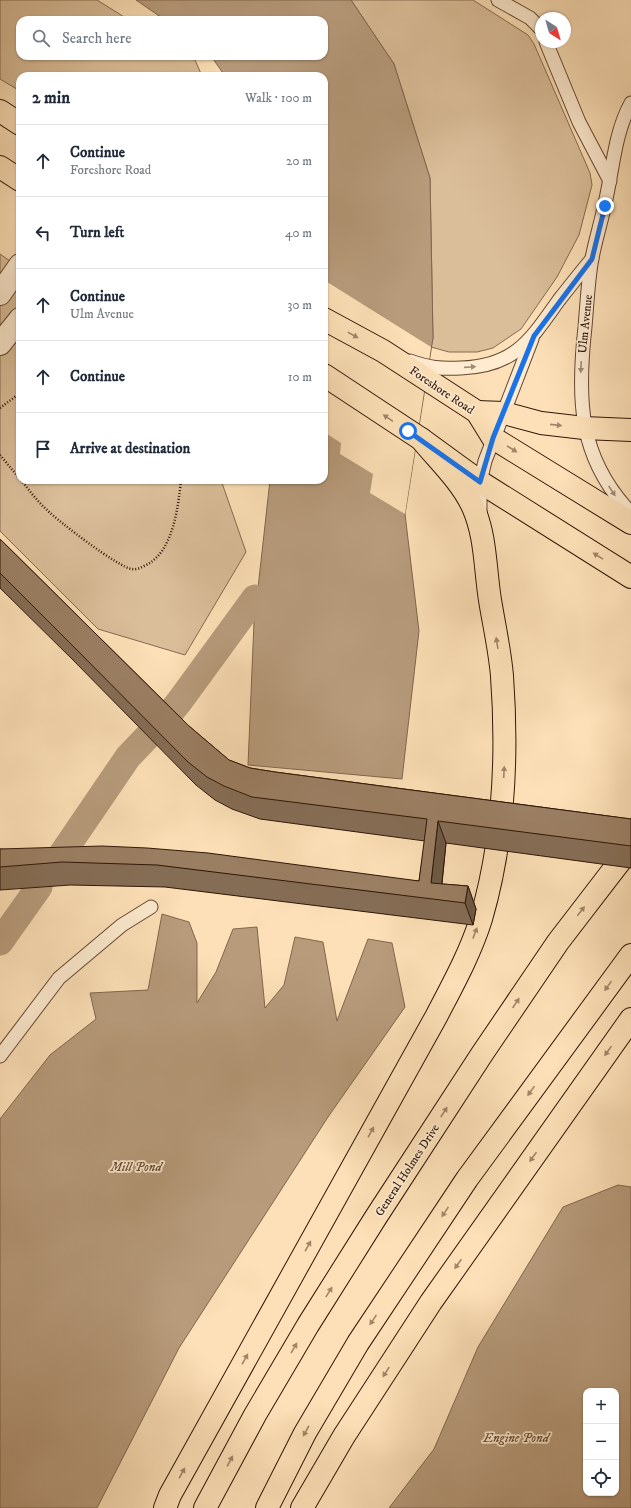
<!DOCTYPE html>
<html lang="en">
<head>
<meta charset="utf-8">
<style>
  :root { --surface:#fff; --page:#f6f6f7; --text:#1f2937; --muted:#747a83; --line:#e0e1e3 }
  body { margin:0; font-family:"IM FELL DW Pica",serif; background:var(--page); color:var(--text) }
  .controls { position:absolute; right:12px; bottom:12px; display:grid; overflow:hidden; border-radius:8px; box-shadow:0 1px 3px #0004 }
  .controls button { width:36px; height:36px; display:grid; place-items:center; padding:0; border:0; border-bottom:1px solid var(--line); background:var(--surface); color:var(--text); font:20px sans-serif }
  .compass { position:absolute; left:535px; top:12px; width:36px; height:36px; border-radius:50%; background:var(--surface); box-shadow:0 1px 3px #0004; rotate:143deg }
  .stop { position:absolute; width:12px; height:12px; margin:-9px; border:3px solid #1a73e8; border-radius:50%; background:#fff }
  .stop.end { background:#1a73e8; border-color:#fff; box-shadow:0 1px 4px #0008 }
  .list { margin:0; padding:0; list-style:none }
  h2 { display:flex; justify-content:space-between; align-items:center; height:52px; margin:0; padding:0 16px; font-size:17px }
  h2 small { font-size:13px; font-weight:400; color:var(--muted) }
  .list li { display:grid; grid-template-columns:26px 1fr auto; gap:12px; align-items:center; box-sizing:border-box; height:72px; padding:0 16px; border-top:1px solid var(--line) }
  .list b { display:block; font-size:15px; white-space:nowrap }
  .list p { margin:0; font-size:13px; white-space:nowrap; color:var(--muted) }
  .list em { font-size:13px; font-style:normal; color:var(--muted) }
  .icon { flex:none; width:22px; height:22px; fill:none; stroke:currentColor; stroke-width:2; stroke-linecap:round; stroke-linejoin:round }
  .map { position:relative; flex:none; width:631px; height:1508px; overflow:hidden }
  .search { position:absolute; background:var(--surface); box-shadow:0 1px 3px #0004; left:16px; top:16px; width:312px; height:44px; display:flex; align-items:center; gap:10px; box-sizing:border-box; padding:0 14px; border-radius:12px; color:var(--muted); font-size:15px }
  .panel { position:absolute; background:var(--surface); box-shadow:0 1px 3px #0004; left:16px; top:72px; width:312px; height:412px; border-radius:12px }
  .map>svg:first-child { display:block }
</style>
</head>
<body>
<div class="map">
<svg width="631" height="1508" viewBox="0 0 631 1508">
  <rect width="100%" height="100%" fill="#fde0b7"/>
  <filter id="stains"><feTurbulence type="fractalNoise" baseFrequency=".005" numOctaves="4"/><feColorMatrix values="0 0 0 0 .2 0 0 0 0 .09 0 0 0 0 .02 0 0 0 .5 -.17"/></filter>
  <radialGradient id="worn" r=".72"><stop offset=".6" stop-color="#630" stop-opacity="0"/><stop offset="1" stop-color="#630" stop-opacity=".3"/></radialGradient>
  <!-- green -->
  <g fill="#dabe99" stroke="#856a50">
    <path d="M0,0h97l32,20h-109v36h168l7,4 7,16h-182v15l-20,-12z"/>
    <path d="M351,0h122l55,35 6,9 56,129 2,12 -13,50 -22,42 -36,52 -28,19 -16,4h-28l-18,-5 2,-9 -3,-160 -36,-114z"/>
    <path d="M0,254l20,14v212h201l25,72 -61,103 -87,-26 -98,-98z"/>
  </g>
  <!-- water -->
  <g fill="#b79b7b" stroke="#81664d" fill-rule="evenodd">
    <path d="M136,0h215l43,64 36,114 3,160 -28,176 14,117 -17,148 -154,-14 7,-167 3,-10 12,-108h54v-404h-99l-14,-20h113v-36h-159z"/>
    <path d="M162,914l27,8 8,21v60l19,-31 17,-43 24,-2 8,81 19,-23 11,-48 28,5 14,79 31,-82 24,4 13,64 -77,110 -149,231 -82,160h-97v-389l50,-64 46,-36 -6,-26 58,-3z"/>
    <path d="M618,1185l13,2v321h-242l45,-59 44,-102 85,-140zM586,1391h30v102h-30z"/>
  </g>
  <!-- pier -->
  <path fill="#fde0b7" d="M324,280l107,67 -26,167 -35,-21 3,-19 -33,-20 1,-11 -17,-11z"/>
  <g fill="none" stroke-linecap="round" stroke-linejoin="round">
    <!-- canal -->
    <g stroke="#b79b7b" stroke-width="27">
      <path d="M166,718l13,-16 76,-104"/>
      <path d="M51,870l77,-113 20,-21"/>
      <path d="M0,942l39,-55"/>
    </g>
    <defs>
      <g id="service">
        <path d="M498,0l32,18 11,11"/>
        <path d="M546,42l33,80 31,59"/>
        <path d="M631,103c-16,29 -18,64 -25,96 -4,20 -10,39 -14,59 -4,22 -5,46 -7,69 -8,71 -7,131 46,186"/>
        <path d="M410,361c20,7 30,8 51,7 55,-2 70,-29 98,-68 11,-14 22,-28 33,-41"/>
        <path d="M480,514v-32l5,-21 47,-122"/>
        <path d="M0,1056l59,-78 63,-53 29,-18"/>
      </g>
      <g id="tertiary">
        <path d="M0,294l20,-29"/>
        <path d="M0,344l20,-25"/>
      </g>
      <g id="primary">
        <path d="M0,111l20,13"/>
        <path d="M0,167l20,13"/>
        <path d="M324,319l59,32 94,61 16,26 138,85"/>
        <path d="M324,375l97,64 59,43 151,95"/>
        <path d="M165,1508l5,-13 266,-478c16,-31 34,-63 45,-98 23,-79 27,-161 21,-243 -2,-25 -8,-51 -12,-76 -5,-31 -4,-64 -17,-93 -12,-26 -34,-46 -52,-68"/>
        <path d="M267,1508l38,-75 53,-90 109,-164 164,-224"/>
      </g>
      <g id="motorway">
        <path d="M477,412l27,1 37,10 43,5 47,2"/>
        <path d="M205,1508l50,-93 53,-90 68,-108 106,-163 76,-112 73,-95"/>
        <path d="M302,1508l42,-72 87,-134 200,-283"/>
      </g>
    </defs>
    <!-- service casing -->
    <use href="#service" stroke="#634833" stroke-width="15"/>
    <!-- tertiary casing -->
    <use href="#tertiary" stroke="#634833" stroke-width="24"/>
    <!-- primary casing -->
    <use href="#primary" stroke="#301607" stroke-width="24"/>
    <!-- motorway casing -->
    <use href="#motorway" stroke="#301607" stroke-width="24"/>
    <!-- path -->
    <g stroke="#301607" stroke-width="2.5" stroke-dasharray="1 2" stroke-linecap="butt">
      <path d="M0,408l20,-15"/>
      <path d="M0,455l20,24"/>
      <path d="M21,480c8,10 16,21 26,30 11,11 72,58 85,59 4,1 8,-1 12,-3 29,-12 34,-58 37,-86"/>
    </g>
    <!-- service -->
    <use href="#service" stroke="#feebd0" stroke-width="13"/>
    <!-- tertiary -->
    <use href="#tertiary" stroke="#feebd0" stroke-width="22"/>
    <!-- primary -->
    <use href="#primary" stroke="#fde0b7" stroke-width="22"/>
    <!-- motorway -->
    <use href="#motorway" stroke="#fde0b7" stroke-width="22"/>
  </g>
  <!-- wall -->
  <path fill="#856d55" stroke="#301607" d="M0,539l189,187 40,34 21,8 25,4 356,47v49l-185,-25 -4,41 26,2 8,23 -3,16 -308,-38 -95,-2 -70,5v-41l419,32 6,-40 -165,-22 -28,-10 -17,-9 -19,-15 -124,-126 -72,-71z"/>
  <!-- shaded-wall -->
  <g fill="#6c5945" stroke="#301607">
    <path d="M438,821l8,22 -6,57 -9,-17z"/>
    <path d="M468,886l8,23 -3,16 -8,-22z"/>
  </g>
  <!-- building -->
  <path fill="#9b7f63" stroke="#301607" d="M0,539l189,187 40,34 21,8 25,4 356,47v27l-193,-25 -7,62 37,3 -3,17 -308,-38 -95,-3 -62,5v-18l102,-3 45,2 61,5 211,28 8,-62 -175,-22 -28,-11 -17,-9 -19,-15 -124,-125 -64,-64z"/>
  <!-- one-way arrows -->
  <defs><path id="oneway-solid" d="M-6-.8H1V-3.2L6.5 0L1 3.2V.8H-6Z"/></defs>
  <g fill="#a18568">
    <use href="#oneway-solid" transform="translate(353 335) rotate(29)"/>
    <use href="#oneway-solid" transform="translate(388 418) rotate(-146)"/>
    <use href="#oneway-solid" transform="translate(556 425) rotate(6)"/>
    <use href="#oneway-solid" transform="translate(512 449) rotate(32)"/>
    <use href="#oneway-solid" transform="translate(598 556) rotate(-148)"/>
    <use href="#oneway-solid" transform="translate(497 643) rotate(-99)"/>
    <use href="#oneway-solid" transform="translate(504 772) rotate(-87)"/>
    <use href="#oneway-solid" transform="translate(581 911) rotate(-52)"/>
    <use href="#oneway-solid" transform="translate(475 933) rotate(-69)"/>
    <use href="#oneway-solid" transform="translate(608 986) rotate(126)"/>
    <use href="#oneway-solid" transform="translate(516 1003) rotate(-56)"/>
    <use href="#oneway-solid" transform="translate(608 1051) rotate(126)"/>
    <use href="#oneway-solid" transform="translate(531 1091) rotate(126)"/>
    <use href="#oneway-solid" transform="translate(444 1112) rotate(-57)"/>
    <use href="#oneway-solid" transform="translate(371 1132) rotate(-61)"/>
    <use href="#oneway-solid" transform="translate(533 1157) rotate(125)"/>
    <use href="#oneway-solid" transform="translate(445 1212) rotate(124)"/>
    <use href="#oneway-solid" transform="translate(308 1246) rotate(-61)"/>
    <use href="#oneway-solid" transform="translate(458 1264) rotate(125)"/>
    <use href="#oneway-solid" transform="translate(329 1292) rotate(-58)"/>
    <use href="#oneway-solid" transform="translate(373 1320) rotate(124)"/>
    <use href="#oneway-solid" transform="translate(294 1348) rotate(-60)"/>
    <use href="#oneway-solid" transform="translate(245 1359) rotate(-61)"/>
    <use href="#oneway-solid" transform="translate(386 1372) rotate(123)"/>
    <use href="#oneway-solid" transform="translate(306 1431) rotate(119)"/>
    <use href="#oneway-solid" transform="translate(230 1461) rotate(-62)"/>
    <use href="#oneway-solid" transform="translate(182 1473) rotate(-61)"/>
  </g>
  <g fill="#a18b76">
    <use href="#oneway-solid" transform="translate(470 367) rotate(-4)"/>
    <use href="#oneway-solid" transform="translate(581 367) rotate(92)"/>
    <use href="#oneway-solid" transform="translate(612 491) rotate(57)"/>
  </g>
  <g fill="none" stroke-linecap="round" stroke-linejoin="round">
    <!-- route -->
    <path stroke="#1a73e8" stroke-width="5" d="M408,431l72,51 13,-44 41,-102 58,-77 13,-53"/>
  </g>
  <g text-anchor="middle" stroke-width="3.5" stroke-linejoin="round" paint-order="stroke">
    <!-- street labels -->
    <g font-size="12" fill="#301607" stroke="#feebd0">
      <text transform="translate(585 324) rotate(-84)" y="4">Ulm Avenue</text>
      <text transform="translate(442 390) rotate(34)" y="4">Foreshore Road</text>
      <text transform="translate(407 1170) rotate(-57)" y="4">General Holmes Drive</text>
    </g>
    <!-- water labels -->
    <g font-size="13" font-style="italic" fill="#664b35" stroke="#feebd0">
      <text x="136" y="1171">Mill Pond</text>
      <text x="516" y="1442">Engine Pond</text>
    </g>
  </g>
  <rect width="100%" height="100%" filter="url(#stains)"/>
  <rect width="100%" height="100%" fill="url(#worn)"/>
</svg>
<div class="controls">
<button>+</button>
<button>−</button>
<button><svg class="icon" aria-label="locate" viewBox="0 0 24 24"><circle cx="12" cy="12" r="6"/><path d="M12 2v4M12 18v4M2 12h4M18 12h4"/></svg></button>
</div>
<svg class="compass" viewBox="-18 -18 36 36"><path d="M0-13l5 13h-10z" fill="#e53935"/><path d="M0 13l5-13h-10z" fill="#747a83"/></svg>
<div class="stop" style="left:408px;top:431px"></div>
<div class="stop end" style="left:605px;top:206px"></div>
<div class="search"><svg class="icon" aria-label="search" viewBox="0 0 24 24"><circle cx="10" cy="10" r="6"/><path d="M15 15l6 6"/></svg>Search here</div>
<section class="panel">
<h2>2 min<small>Walk · 100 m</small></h2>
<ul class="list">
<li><svg class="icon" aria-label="ahead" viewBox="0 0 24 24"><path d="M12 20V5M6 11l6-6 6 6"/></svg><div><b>Continue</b><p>Foreshore Road</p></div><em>20 m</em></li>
<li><svg class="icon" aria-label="left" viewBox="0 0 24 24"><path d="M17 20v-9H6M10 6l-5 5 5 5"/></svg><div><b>Turn left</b></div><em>40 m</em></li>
<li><svg class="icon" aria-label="ahead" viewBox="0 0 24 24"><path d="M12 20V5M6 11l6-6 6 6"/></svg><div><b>Continue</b><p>Ulm Avenue</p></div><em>30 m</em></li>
<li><svg class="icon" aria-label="ahead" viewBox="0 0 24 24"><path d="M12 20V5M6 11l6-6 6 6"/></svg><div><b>Continue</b></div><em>10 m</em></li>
<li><svg class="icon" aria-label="arrive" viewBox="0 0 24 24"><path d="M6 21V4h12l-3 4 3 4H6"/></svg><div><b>Arrive at destination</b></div></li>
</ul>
</section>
</div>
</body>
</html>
